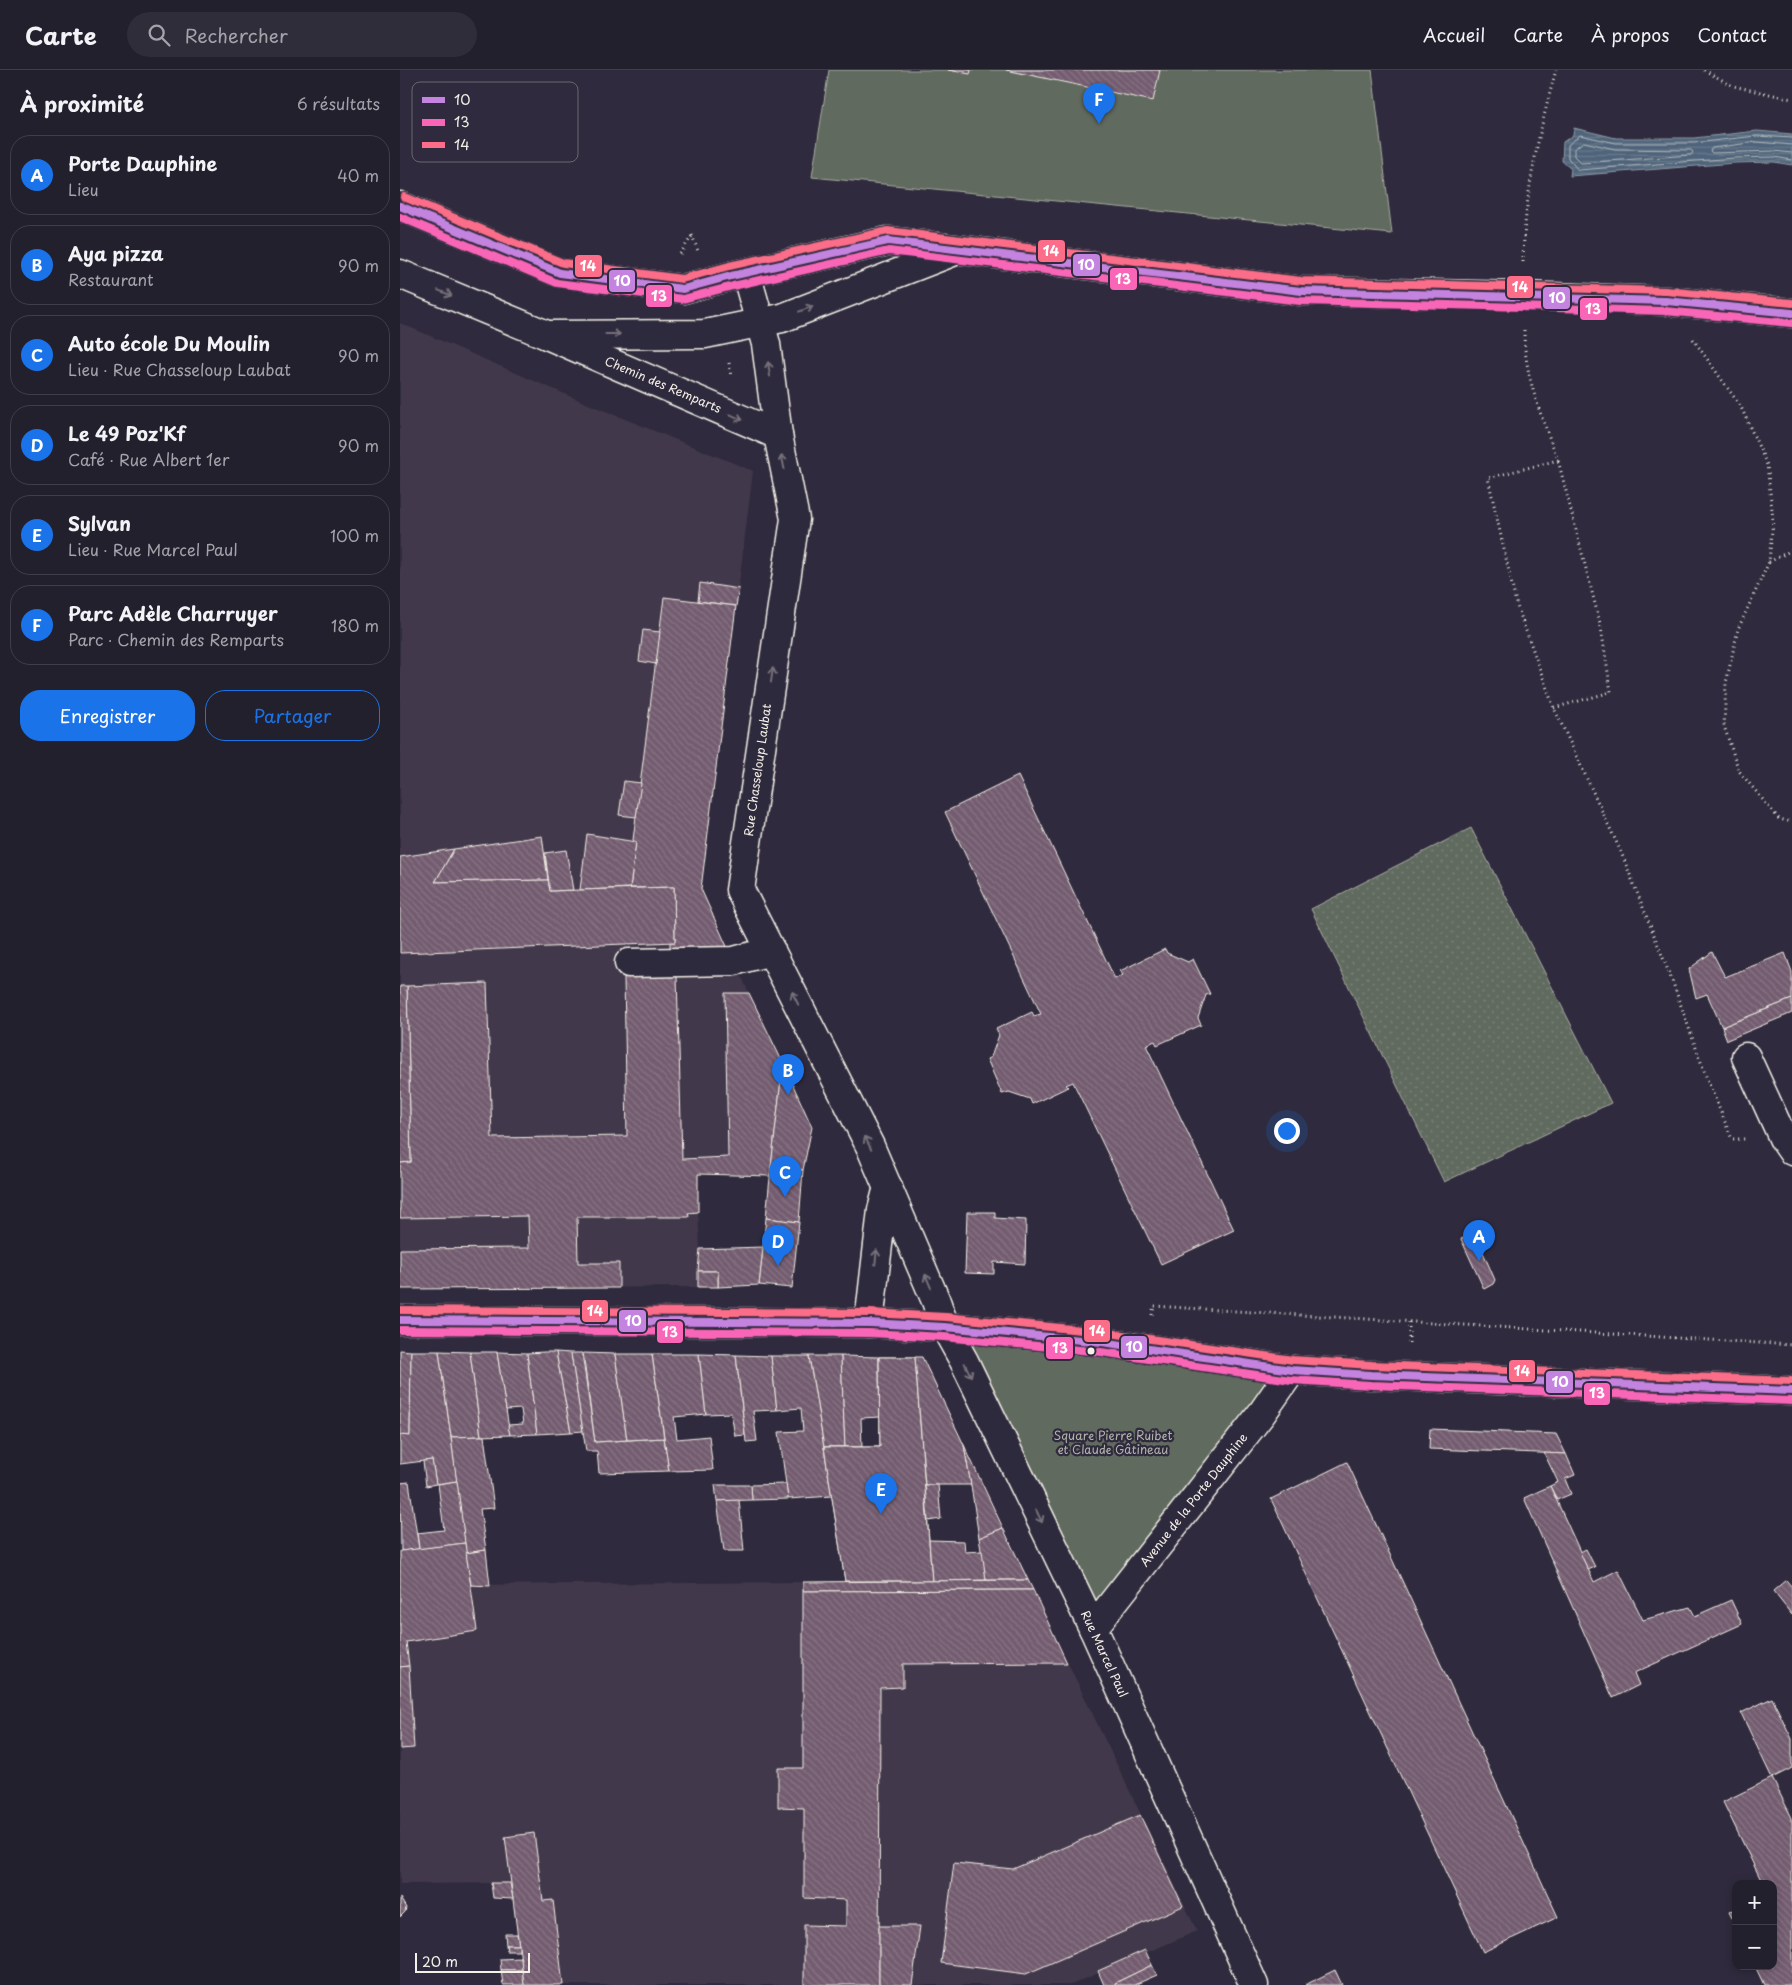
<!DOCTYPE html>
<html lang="fr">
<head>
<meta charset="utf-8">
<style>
  :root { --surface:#23202e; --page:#2f2d3a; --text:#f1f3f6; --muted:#a3a3aa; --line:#403e4a; --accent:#1a73e8 }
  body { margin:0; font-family:"Playpen Sans",sans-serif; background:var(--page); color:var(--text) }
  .controls { position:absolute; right:15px; bottom:15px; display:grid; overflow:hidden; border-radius:10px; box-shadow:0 2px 8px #0003 }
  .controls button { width:45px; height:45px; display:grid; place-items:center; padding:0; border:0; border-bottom:1px solid var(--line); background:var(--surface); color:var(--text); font:25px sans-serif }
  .scale { position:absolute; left:15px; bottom:12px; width:115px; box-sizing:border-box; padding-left:5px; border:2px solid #f4f1e8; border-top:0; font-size:14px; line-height:18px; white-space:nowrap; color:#f4f1e8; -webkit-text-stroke:4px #2f2a3d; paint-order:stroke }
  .you { position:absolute; left:886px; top:1060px; width:18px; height:18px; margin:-12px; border:4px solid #fff; border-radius:50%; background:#1a73e8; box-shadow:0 0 0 8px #1a73e833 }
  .badge { display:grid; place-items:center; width:32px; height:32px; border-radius:50%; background:var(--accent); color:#fff; font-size:16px; font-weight:700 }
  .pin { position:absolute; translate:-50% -41px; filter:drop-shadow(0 1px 2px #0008) }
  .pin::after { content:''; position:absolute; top:26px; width:18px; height:15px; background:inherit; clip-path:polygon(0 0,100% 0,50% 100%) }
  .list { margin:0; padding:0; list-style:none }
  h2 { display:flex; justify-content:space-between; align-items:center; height:65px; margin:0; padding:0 20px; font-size:21px }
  h2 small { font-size:16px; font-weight:400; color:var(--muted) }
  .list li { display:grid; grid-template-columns:32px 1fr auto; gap:15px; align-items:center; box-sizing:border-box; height:80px; margin:0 10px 10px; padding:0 10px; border:1px solid var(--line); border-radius:20px }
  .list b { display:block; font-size:19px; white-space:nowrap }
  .list p { margin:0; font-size:16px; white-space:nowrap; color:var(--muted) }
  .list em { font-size:16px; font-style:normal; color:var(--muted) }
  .actions { display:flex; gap:10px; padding:15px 20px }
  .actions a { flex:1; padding:11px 0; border:1px solid var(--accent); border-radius:20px; text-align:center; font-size:18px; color:var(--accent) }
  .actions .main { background:var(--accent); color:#fff }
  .icon { flex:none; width:28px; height:28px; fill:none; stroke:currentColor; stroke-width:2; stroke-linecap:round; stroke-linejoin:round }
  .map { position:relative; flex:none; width:1392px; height:1915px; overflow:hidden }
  header { display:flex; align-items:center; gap:30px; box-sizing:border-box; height:70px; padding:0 25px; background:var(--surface); border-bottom:1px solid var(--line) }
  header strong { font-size:24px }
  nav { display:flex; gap:28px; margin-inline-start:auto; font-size:18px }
  .search { width:350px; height:45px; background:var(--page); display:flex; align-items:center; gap:12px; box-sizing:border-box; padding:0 18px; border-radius:28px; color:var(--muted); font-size:19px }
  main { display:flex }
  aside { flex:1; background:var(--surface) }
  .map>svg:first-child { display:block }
</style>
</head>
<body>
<header>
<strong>Carte</strong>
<div class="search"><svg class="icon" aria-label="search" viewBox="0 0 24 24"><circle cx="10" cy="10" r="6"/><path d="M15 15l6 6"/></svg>Rechercher</div>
<nav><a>Accueil</a><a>Carte</a><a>À propos</a><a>Contact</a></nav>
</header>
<main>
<aside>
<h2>À proximité<small>6 résultats</small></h2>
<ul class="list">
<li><span class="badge">A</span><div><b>Porte Dauphine</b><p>Lieu</p></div><em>40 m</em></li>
<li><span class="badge">B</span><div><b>Aya pizza</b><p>Restaurant</p></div><em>90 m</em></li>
<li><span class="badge">C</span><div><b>Auto école Du Moulin</b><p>Lieu · Rue Chasseloup Laubat</p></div><em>90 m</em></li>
<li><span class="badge">D</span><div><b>Le 49 Poz'Kf</b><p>Café · Rue Albert 1er</p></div><em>90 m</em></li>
<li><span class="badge">E</span><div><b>Sylvan</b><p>Lieu · Rue Marcel Paul</p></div><em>100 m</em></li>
<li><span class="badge">F</span><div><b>Parc Adèle Charruyer</b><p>Parc · Chemin des Remparts</p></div><em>180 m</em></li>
</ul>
<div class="actions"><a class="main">Enregistrer</a><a>Partager</a></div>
</aside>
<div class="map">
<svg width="1392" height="1915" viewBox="0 0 1392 1915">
  <defs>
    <pattern id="garden-dots" width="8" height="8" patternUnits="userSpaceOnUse" patternTransform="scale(1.25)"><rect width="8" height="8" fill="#616a5e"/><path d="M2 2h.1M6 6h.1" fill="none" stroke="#788075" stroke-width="1.8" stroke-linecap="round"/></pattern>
    <pattern id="water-rules" width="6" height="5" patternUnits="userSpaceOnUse" patternTransform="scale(1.25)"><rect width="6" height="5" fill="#4f647a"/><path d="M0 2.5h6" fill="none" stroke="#697b8d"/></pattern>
    <pattern id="building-back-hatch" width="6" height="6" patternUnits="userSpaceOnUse" patternTransform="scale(1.25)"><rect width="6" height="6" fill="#735c70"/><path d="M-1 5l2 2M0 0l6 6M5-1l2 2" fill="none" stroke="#887484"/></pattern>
  </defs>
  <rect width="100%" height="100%" fill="#2f2a3d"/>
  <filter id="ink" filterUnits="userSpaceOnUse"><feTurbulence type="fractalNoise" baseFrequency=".02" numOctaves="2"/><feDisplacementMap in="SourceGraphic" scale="10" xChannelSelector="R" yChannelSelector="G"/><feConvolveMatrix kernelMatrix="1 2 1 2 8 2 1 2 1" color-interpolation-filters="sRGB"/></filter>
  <g filter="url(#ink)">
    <!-- built -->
    <g fill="#43394c">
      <path d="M0,253l188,81 165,67 -52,418 48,104h-24l3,164 -29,1 -1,54 2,37 -2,38 -298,2z"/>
      <path d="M628,1510l169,351 -126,54h-547l-14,-102 -110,1v-217l6,-25 71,-11 -6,-46z"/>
    </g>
    <!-- green -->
    <g fill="#616a5e" stroke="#aaaea3">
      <path d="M429,0h543l20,164 -580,-57z"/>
      <path d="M545,1257l347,43 -199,258z"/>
    </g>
    <!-- garden -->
    <path fill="url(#garden-dots)" stroke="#aaaea3" d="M1071,758l140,275 -167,79 -133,-273z"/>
    <!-- water -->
    <path fill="url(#water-rules)" stroke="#919ca6" d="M1174,58l42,10h78l63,-7 35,3v31l-18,-3 -39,1 -165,13 1,-7 -9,-8 1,-19 10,-7z"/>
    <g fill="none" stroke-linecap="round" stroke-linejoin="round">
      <!-- shore -->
      <g stroke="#b2b9bc" stroke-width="1">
        <path d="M1392,68l-35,-2 -63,7h-78l-36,-8 -12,10v13l10,12 157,-12 39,-1 18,3"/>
        <path d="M1184,72l31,7 76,1 2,2 -2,3 -110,8 -7,-7v-7z"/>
        <path d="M1392,75l-35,-3 -45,6 -2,3 2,2 62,-2 18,2"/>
      </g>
    </g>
    <!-- building -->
    <g fill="url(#building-back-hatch)" stroke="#f4f1e8">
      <path d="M548,0h23l-1,4z"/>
      <path d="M606,0h154l-7,31z"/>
      <path d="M300,513l39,6 -3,17 -38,-5z"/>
      <path d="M264,527l72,9 -35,283 28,62 -59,1v-10h5l-1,-55 -44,1 6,-46 -3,-2z"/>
      <path d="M243,560l17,2 -4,32 -17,-3z"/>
      <path d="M618,706l97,203 8,-4 -3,-4 45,-22 2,4 21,9 5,-3 17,35 -4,1 -8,23 3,7 -44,20 -2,-4 -9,4 88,185 -73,34 -88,-182 -7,3 2,2 -36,17 -2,-5 -21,-7 -7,2 -15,-35 4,-2 8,-22 -3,-6 36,-17 2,4 7,-2 -96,-202z"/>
      <path d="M224,711l17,2 -5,34 -17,-2z"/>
      <path d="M187,764l49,8 -6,46 -50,2z"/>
      <path d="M142,766l6,44 -113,2 19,-33z"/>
      <path d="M54,779l-19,33 113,-2 2,11 124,-4 1,55 -275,11v-96z"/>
      <path d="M166,780l7,40 -23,1 -5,-38z"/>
      <path d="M1312,882l13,25 60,-24 7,19v27l-70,28 -15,-33 -11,4 -7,-29z"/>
      <path d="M277,906l5,183 46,-2 -3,-164h24l34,70 -13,113 -72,-2v38l-10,1 1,4h-112l1,46h41v25l-219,1v-40l129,-1 -1,-32 -128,2v-55l11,-1 -4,-176 80,-3 5,155 135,-2 -3,-159z"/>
      <path d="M0,916h7l4,176 -11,1z"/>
      <path d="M1392,929v14l-65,27 -5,-13z"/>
      <path d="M383,993l29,64 -9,43 -32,-3z"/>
      <path d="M371,1097l32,3 -4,52 -33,-4z"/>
      <path d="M567,1142h28v6l31,2 -1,44 -31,-2v12l-29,-1z"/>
      <path d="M366,1148l33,4 -7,66 -33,-3z"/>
      <path d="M1071,1165l5,1 19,44 -2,4 -9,5 -23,-50z"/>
      <path d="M363,1177l-4,38 -41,2v-16h-20l2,-22z"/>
      <rect x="298" y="1201" width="20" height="16"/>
      <path d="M0,1280l11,1 -1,85 -10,-1z"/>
      <path d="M11,1281h28l18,130 -21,3 -4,-24 -32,4v-29l10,1z"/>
      <path d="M39,1281l31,1 11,84 -30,1z"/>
      <path d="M70,1282h27l13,83 -29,1z"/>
      <path d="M97,1282l30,1 10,81 -27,1 -2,-10 15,-1 -2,-15 -15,1z"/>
      <path d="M144,1282h12l15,80 -34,2 -10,-81z"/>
      <path d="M156,1282l15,1 12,78 -12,1z"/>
      <path d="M171,1283h11l13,89 69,-4 5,33 -70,2 -2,-22h-11z"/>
      <path d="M183,1283l32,1 12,86 -32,2z"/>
      <path d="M215,1284h37l12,84 -37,2z"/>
      <path d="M252,1284h47l7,60 -32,3 3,22 32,-3 4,34 -44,1z"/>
      <path d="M299,1284l37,1 9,80 -10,1 -4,-23 -25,1z"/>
      <path d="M336,1285l35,1 6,54 -24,1 4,30 -11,1z"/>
      <path d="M371,1286h38l23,140 -44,3 -9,-67 24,-1 -2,-23 -24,2z"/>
      <path d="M409,1286h32l4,91h-21z"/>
      <path d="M441,1286l38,1 1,60 -19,1 1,29h-17z"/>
      <path d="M479,1287h36l5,72 -25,2 6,52 23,-1 1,3 7,96h-87l-21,-134h56z"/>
      <path d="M479,1287h36l17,224h-87l-21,-134h56z"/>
      <path d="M515,1287h7l42,88 7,40h-46z"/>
      <path d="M1030,1359l126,5 10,20 -137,-5z"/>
      <path d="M81,1366h3l10,72 -14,1 6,41 -20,3 -15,-116z"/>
      <path d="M564,1375l39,83 -24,10 -8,-53z"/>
      <path d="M1144,1383l22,1 9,21 -10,4 6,15 -14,6 -7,-14 8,-4z"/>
      <path d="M32,1390l4,24 -10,2 -3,-25z"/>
      <path d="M947,1392l211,455 -75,35 -212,-453z"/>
      <path d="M57,1411l8,62 -46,6 -2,-16 27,-3 -6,-46z"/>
      <path d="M9,1412l10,67 -18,2 -1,-68z"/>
      <path d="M386,1414l2,15 -36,1 -1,-15z"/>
      <path d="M315,1415h36l1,15 -35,1z"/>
      <path d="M525,1415h13l3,34 -13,2z"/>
      <path d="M1150,1416l44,96 24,-12 25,50 47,-13 5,9 36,-16 11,24 -108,49 5,12 -26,13 -89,-200z"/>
      <path d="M339,1430l5,51h-20l-7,-50z"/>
      <path d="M603,1458l25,52h-42l-7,-42z"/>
      <path d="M529,1470l35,1 1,11 17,-1 4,29 -54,1z"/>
      <path d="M65,1473l12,88 -71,11 3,24 -9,1v-116z"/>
      <path d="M1186,1479l9,18 -7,3 -8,-18z"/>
      <path d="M86,1480l4,36 -19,-1 -5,-32z"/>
      <path d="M628,1510l5,10 -230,1v-9z"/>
      <path d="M1386,1510l6,7v28l-19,-24z"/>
      <path d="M633,1520l34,73 -164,1v23l-23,1 -1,297h-75v-60l42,1v-26l-42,-2v-90l-26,-1v-39h25v-177z"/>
      <path d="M9,1596l5,82 -14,1v-82z"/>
      <path d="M1372,1628l20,41v29l-20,10 -31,-65z"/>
      <path d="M1372,1708l20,40v167h-28l-9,-19h18v-82h-10l-40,-82z"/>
      <path d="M740,1745l43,91 -157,68 -85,-11 13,-100 59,6z"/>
      <path d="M134,1763l9,68 10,-1 10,85h-39l-19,-148z"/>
      <path d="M91,1813h19l3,16 -20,-1z"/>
      <path d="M0,1828l6,10 -1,4 -5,5z"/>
      <path d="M1336,1838v18l-7,-14z"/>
      <path d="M479,1856h41l-8,59h-33z"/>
      <path d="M105,1864h12l2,11h-13z"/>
      <path d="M106,1875h13v6h-12z"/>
      <path d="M745,1880l7,15 -37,18 1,2h-12l-6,-14z"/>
      <path d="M121,1888l1,12h-21l-1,-11z"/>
      <path d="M752,1895l5,10 -23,10h-18l-1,-2z"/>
      <path d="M101,1900h21l2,15h-21z"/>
      <path d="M935,1900l7,15h-37z"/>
    </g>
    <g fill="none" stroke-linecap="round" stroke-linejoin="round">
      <defs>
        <g id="minor">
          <path d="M346,203l20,71 12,91 17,84 -55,371 130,256 66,155 9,26 19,34 129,267 161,357"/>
          <path d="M147,265l231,100"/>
          <path d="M229,893l105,-2 37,-10"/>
          <path d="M1346,987l37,81 9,13"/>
          <path d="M0,1250l469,3 76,4 157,15 190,28 79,5 421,16"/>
          <path d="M469,1253l13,-113 6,-23"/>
          <path d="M693,1558l169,-215 30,-43"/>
        </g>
        <g id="major">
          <path d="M0,136l160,67 123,16 48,-13 157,-35 413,50 222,5 143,5 126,12"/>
          <path d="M0,204l147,61 158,-1 77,-16 173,-67"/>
        </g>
      </defs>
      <!-- minor casing -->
      <use href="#minor" stroke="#f4f1e8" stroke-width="31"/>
      <!-- major casing -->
      <use href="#major" stroke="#f4f1e8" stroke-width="31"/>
      <!-- path -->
      <g stroke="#f4f1e8" stroke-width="3" stroke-dasharray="1 4" stroke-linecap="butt">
        <path d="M1304,0l29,16 59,13"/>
        <path d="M292,165l6,16"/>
        <path d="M280,184l12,-18"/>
        <path d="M1123,192c1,-65 16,-130 33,-192"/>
        <path d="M1124,260c0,46 18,88 34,130l-70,18 28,125 38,105 67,144 52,131 34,96 25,60h15"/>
        <path d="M1293,269l48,68 26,58 6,54 -4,43 -31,67 -12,54 -2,43 15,45 40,48 13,3"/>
        <path d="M329,293l2,14"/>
        <path d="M1369,492l23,-12"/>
        <path d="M1154,638l57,-16 -10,-65 -43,-167"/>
        <path d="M752,1245l2,-9 638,39"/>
        <path d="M1009,1273v-21"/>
      </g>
      <!-- minor -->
      <use href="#minor" stroke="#2f2a3d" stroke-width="28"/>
      <!-- major -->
      <use href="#major" stroke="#2f2a3d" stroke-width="28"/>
      <defs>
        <g id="bus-1">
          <path d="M0,136l160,67 123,16 48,-13 157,-35 413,50 365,10 126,12"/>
          <path d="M0,1250l469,3 76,4 157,15 190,28 79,5 421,16"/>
        </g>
        <g id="bus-2">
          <path d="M0,147l157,66 126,16 50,-13 156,-35 411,50 365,10 126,12"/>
          <path d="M0,1260l469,3 75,4 157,15 190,28 80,5 421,16"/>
        </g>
        <g id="bus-3">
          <path d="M4,127l159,66 119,16 47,-13 159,-35 414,50 364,10 126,12"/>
          <path d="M0,1240l470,3 76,4 157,15 190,28 79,5 420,16"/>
        </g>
      </defs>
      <!-- bus-1 casing -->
      <use href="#bus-1" stroke="#2f2a3d" stroke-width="11"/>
      <!-- bus-2 casing -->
      <use href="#bus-2" stroke="#2f2a3d" stroke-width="11"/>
      <!-- bus-3 casing -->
      <use href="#bus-3" stroke="#2f2a3d" stroke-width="11"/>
      <!-- bus-1 -->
      <use href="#bus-1" stroke="#c483df" stroke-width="8"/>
      <!-- bus-2 -->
      <use href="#bus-2" stroke="#fa66b7" stroke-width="8"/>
      <!-- bus-3 -->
      <use href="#bus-3" stroke="#fb6d88" stroke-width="8"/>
    </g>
    <!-- one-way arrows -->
    <defs><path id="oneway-shaft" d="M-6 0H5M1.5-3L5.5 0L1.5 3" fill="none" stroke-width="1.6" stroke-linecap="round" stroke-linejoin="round" transform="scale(1.25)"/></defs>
    <g stroke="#747079">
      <use href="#oneway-shaft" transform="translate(45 223) rotate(22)"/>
      <use href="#oneway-shaft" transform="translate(406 239) rotate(-21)"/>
      <use href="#oneway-shaft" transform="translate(213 264)"/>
      <use href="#oneway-shaft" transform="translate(369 299) rotate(-98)"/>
      <use href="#oneway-shaft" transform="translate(336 347) rotate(24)"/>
      <use href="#oneway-shaft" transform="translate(383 392) rotate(-101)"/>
      <use href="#oneway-shaft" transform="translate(372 605) rotate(-82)"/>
      <use href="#oneway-shaft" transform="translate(395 928) rotate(-117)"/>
      <use href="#oneway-shaft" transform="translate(468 1073) rotate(-116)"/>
      <use href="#oneway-shaft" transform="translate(476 1187) rotate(-84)"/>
      <use href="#oneway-shaft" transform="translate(528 1211) rotate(-113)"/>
      <use href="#oneway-shaft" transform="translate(568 1300) rotate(64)"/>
      <use href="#oneway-shaft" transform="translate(639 1446) rotate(64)"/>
    </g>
  </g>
  <!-- markers -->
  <circle fill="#f4f1e8" stroke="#2f2a3d" stroke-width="2" cx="691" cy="1281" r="4.5"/>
  <g text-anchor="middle" stroke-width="4.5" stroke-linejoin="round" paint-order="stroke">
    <!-- street labels -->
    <g font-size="12" fill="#f4f1e8" stroke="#2f2a3d">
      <text transform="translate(263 315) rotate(23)" y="4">Chemin des Remparts</text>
      <text transform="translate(358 700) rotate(-82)" y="4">Rue Chasseloup Laubat</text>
      <text transform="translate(794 1430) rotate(-52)" y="4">Avenue de la Porte Dauphine</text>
      <text transform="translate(704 1584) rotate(65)" y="4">Rue Marcel Paul</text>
    </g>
    <!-- park labels -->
    <g font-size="12" fill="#b2b4aa" stroke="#2f2a3d">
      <text x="713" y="1370">Square Pierre Ruibet<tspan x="713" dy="14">et Claude Gâtineau</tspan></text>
    </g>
  </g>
  <!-- legend -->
  <rect x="12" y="12" width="166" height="80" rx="8" fill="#2f2a3d" stroke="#6a6670" stroke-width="1"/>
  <rect x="22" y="27" width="23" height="6" fill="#c483df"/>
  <rect x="22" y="49" width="23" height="7" fill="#fa66b7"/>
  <rect x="22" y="72" width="23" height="6" fill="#fb6d88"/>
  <g font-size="14" fill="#f4f1e8">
    <text x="54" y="35">10</text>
    <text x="54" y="57">13</text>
    <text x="54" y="80">14</text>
  </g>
  <g stroke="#2f2a3d" stroke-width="2">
    <rect x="637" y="169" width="29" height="24" rx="5" fill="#fb6d88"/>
    <rect x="672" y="183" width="29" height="24" rx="5" fill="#c483df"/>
    <rect x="174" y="184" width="29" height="24" rx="5" fill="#fb6d88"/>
    <rect x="709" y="197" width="29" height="24" rx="5" fill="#fa66b7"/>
    <rect x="208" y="199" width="28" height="24" rx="5" fill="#c483df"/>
    <rect x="1106" y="205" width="28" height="24" rx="5" fill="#fb6d88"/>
    <rect x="245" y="214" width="28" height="24" rx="5" fill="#fa66b7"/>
    <rect x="1142" y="216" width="29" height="24" rx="5" fill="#c483df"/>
    <rect x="1179" y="227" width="29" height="24" rx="5" fill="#fa66b7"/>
    <rect x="181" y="1229" width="28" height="24" rx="5" fill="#fb6d88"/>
    <rect x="218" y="1239" width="29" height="24" rx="5" fill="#c483df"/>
    <rect x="683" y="1249" width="28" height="24" rx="5" fill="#fb6d88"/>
    <rect x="256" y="1250" width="28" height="24" rx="5" fill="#fa66b7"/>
    <rect x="720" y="1265" width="28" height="24" rx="5" fill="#c483df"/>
    <rect x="645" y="1266" width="29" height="24" rx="5" fill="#fa66b7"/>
    <rect x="1108" y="1289" width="28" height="24" rx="5" fill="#fb6d88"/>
    <rect x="1145" y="1300" width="29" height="24" rx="5" fill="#c483df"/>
    <rect x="1183" y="1312" width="28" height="24" rx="5" fill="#fa66b7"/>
  </g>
  <g font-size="14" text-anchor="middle" font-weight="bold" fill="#fff">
    <text x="651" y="186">14</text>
    <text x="686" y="200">10</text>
    <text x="188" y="201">14</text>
    <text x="723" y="214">13</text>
    <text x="222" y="216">10</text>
    <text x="1120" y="222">14</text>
    <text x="259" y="231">13</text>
    <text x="1157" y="233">10</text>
    <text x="1193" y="244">13</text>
    <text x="195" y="1246">14</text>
    <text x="233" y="1256">10</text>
    <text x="697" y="1266">14</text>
    <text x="270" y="1267">13</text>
    <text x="734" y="1282">10</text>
    <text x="660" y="1283">13</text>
    <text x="1122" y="1306">14</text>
    <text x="1160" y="1317">10</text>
    <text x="1197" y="1328">13</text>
  </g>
</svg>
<div class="controls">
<button>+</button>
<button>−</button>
</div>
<div class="scale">20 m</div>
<div class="you"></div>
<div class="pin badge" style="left:1079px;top:1191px">A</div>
<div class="pin badge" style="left:388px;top:1025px">B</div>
<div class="pin badge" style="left:385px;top:1127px">C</div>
<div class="pin badge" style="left:378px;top:1196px">D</div>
<div class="pin badge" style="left:481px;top:1444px">E</div>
<div class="pin badge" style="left:699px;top:54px">F</div>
</div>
</main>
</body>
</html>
